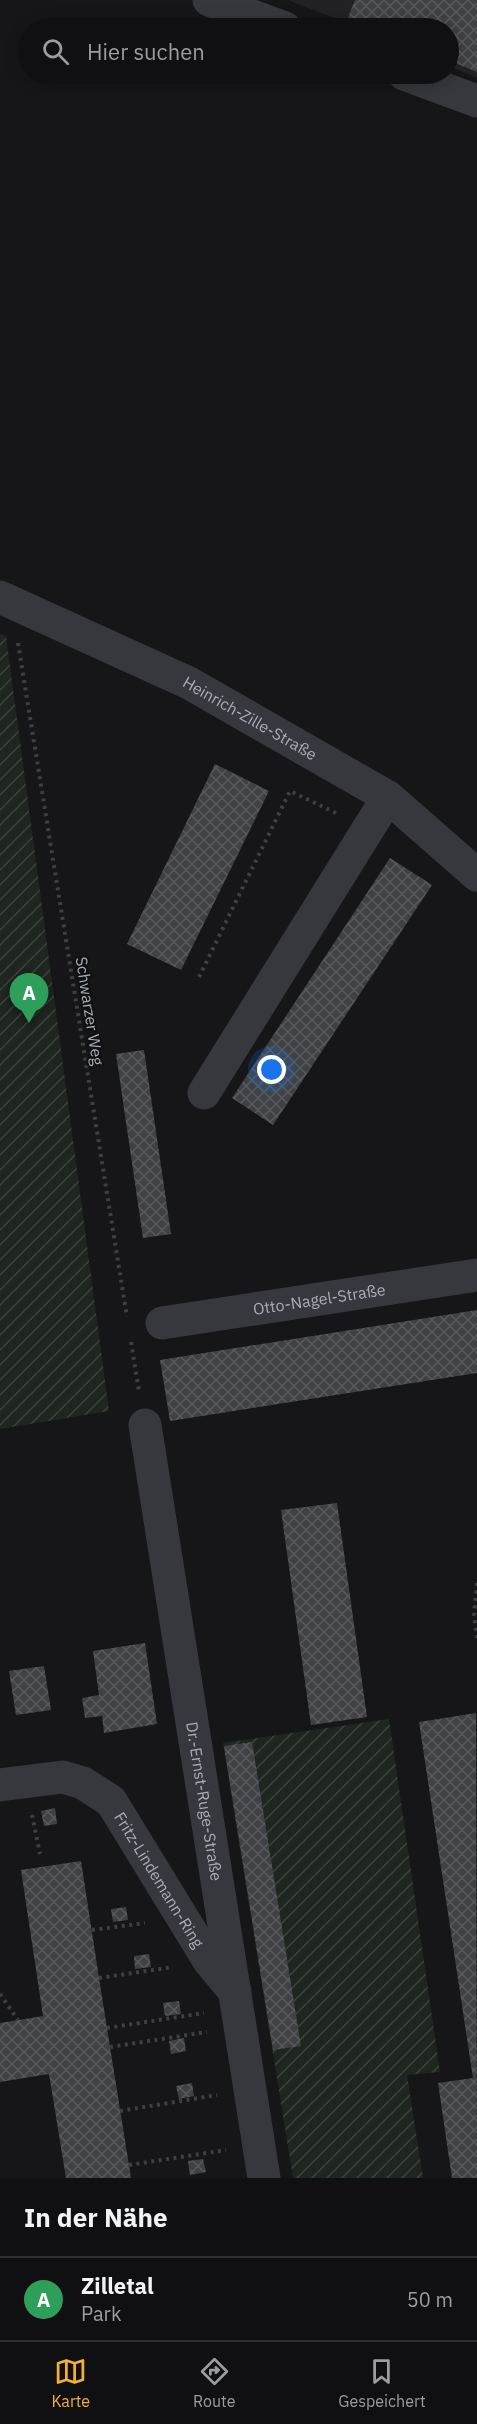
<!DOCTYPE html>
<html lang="de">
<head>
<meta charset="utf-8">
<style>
  :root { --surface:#101012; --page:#1e1e20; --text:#f1f3f6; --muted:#9c9d9f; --line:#303032; --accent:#f2b134 }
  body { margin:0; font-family:"IBM Plex Sans",sans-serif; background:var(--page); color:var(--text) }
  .you { position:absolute; left:272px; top:1070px; width:21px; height:21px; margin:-15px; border:4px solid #fff; border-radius:50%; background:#1a73e8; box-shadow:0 0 0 9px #1a73e833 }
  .badge { display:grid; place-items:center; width:39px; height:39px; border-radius:50%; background:var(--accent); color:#fff; font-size:20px; font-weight:700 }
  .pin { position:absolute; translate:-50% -50px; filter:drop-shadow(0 2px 3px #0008) }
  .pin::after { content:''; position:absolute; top:32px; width:21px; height:18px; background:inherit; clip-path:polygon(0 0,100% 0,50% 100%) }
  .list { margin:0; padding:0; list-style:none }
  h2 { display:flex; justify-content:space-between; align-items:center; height:78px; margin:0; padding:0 24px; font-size:26px }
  h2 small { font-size:20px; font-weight:400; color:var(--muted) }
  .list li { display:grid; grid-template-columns:39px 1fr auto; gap:18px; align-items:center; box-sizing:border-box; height:84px; padding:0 24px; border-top:2px solid var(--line) }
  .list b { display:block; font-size:22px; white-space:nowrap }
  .list p { margin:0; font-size:20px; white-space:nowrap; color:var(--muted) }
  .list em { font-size:20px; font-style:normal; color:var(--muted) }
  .icon { flex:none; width:33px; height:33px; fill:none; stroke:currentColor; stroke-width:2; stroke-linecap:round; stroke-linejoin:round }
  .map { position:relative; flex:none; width:477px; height:2178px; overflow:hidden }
  .search { position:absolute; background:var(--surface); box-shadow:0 3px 15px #0003; left:18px; right:18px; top:18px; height:66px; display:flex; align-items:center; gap:15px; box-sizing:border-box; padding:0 21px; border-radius:33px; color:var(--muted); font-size:22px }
  .sheet { height:162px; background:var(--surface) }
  nav { display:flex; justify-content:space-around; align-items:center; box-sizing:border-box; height:84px; border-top:2px solid var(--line); background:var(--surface); font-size:16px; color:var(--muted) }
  nav a { display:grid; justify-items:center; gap:3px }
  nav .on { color:var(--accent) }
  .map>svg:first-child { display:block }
</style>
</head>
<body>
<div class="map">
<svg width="477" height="2178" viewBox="0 0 477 2178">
  <defs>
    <pattern id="garden-furrows" width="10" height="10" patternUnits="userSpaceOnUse" patternTransform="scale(1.5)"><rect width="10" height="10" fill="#1e261f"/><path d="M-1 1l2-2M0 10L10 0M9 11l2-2" fill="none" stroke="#3c433d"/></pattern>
    <pattern id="building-cross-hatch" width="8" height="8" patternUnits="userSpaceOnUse" patternTransform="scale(1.5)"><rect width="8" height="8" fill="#404145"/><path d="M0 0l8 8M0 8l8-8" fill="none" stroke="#595a5e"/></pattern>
  </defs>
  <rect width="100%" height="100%" fill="#161618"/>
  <!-- built -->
  <path fill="#222225" d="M288,0h189v78l-28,-12 -1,-38h-96l-8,-3v-3z"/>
  <!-- garden -->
  <g fill="url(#garden-furrows)">
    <path d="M0,634l6,2 103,775 -109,18z"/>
    <path d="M389,1719l51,353 -33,3 16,103h-130l-70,-435z"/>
  </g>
  <!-- building -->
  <g fill="url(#building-cross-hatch)">
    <path d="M355,0h122v72l-29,-12v-32h-81l-20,-8z"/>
    <path d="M215,764l54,27 -88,179 -54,-26z"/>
    <path d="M390,858l42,27 -159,240 -41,-27z"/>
    <path d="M144,1050l27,184 -28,4 -27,-184z"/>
    <path d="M477,1310v63l-307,48 -10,-61z"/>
    <path d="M337,1503l30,214 -56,8 -30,-215z"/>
    <path d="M145,1643l12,81 -53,9 -2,-17 -17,2 -3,-20 17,-3 -6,-44z"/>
    <path d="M44,1666l7,44 -35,5 -7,-44z"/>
    <path d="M476,1713l1,465h-25l-14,-95 35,-5 -54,-356z"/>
    <path d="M252,1742l49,304 -28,4 -49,-304z"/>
    <path d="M55,1808l2,16 -13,2 -3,-15z"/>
    <path d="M81,1861l18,117 32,200h-65l-17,-104 -49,8v-59l43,-7 -22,-146z"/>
    <path d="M126,1907l2,13 -15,2 -2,-13z"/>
    <path d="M149,1954l2,13 -16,2 -1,-13z"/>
    <path d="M179,2001l2,13 -16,2 -2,-13z"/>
    <path d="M184,2038l2,13 -15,3 -2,-13z"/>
    <path d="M192,2083l2,13 -15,3 -3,-13z"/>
    <path d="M203,2159l3,13 -16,3 -2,-14z"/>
  </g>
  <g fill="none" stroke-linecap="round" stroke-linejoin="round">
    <!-- path -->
    <g stroke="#3d3f44" stroke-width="4" stroke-dasharray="3 4.5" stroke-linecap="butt">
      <path d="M18,643l109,674"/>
      <path d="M199,977l91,-186 48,23"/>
      <path d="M131,1342l8,49"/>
      <path d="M477,1583l-3,32 3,23"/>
      <path d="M32,1815l8,39"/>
      <path d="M92,1930l53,-7"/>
      <path d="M99,1978l74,-11"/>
      <path d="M0,1994l18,26"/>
      <path d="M107,2028l97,-15"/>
      <path d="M110,2047l97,-15"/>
      <path d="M120,2111l97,-16"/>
      <path d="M129,2165l97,-15"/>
    </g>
    <!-- minor -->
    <g stroke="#37383d" stroke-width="33">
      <path d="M209,0l76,28"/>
      <path d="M404,74l73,27"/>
      <path id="s1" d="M0,597l189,86 199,114 89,78"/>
      <path d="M204,1093l184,-296"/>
      <path id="s2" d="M162,1323l315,-48"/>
      <path id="s3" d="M145,1425l119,753"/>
      <path id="s4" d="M0,1785l63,-8 20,6 28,18 98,160 26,31"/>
    </g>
  </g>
  <g text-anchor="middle" stroke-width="4.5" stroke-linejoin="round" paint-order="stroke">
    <!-- street labels -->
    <g font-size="16" fill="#a8adb8" stroke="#111113">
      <text dy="6" stroke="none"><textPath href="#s1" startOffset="278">Heinrich-Zille-Straße</textPath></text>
      <text transform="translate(90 1011) rotate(81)" y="6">Schwarzer Weg</text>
      <text dy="6" stroke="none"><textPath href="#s2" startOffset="159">Otto-Nagel-Straße</textPath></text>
      <text dy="6" stroke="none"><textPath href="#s3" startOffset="381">Dr.-Ernst-Ruge-Straße</textPath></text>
      <text dy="6" stroke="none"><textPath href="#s4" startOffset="210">Fritz-Lindemann-Ring</textPath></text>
    </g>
  </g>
</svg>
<div class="you"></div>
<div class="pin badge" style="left:29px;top:1023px;background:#2e9e5b">A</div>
<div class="search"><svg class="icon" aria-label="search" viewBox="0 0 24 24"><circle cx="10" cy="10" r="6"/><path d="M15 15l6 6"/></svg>Hier suchen</div>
</div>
<section class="sheet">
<h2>In der Nähe<small></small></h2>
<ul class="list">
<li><span class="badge" style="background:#2e9e5b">A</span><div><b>Zilletal</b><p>Park</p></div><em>50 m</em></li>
</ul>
</section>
<nav>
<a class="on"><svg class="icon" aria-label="map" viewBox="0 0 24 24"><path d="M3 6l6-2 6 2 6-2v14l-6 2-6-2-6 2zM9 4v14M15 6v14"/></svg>Karte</a>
<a><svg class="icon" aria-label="directions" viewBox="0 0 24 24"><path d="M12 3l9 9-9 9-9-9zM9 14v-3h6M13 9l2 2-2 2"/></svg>Route</a>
<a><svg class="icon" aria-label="saved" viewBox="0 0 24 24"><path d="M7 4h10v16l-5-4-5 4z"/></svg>Gespeichert</a>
</nav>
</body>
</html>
